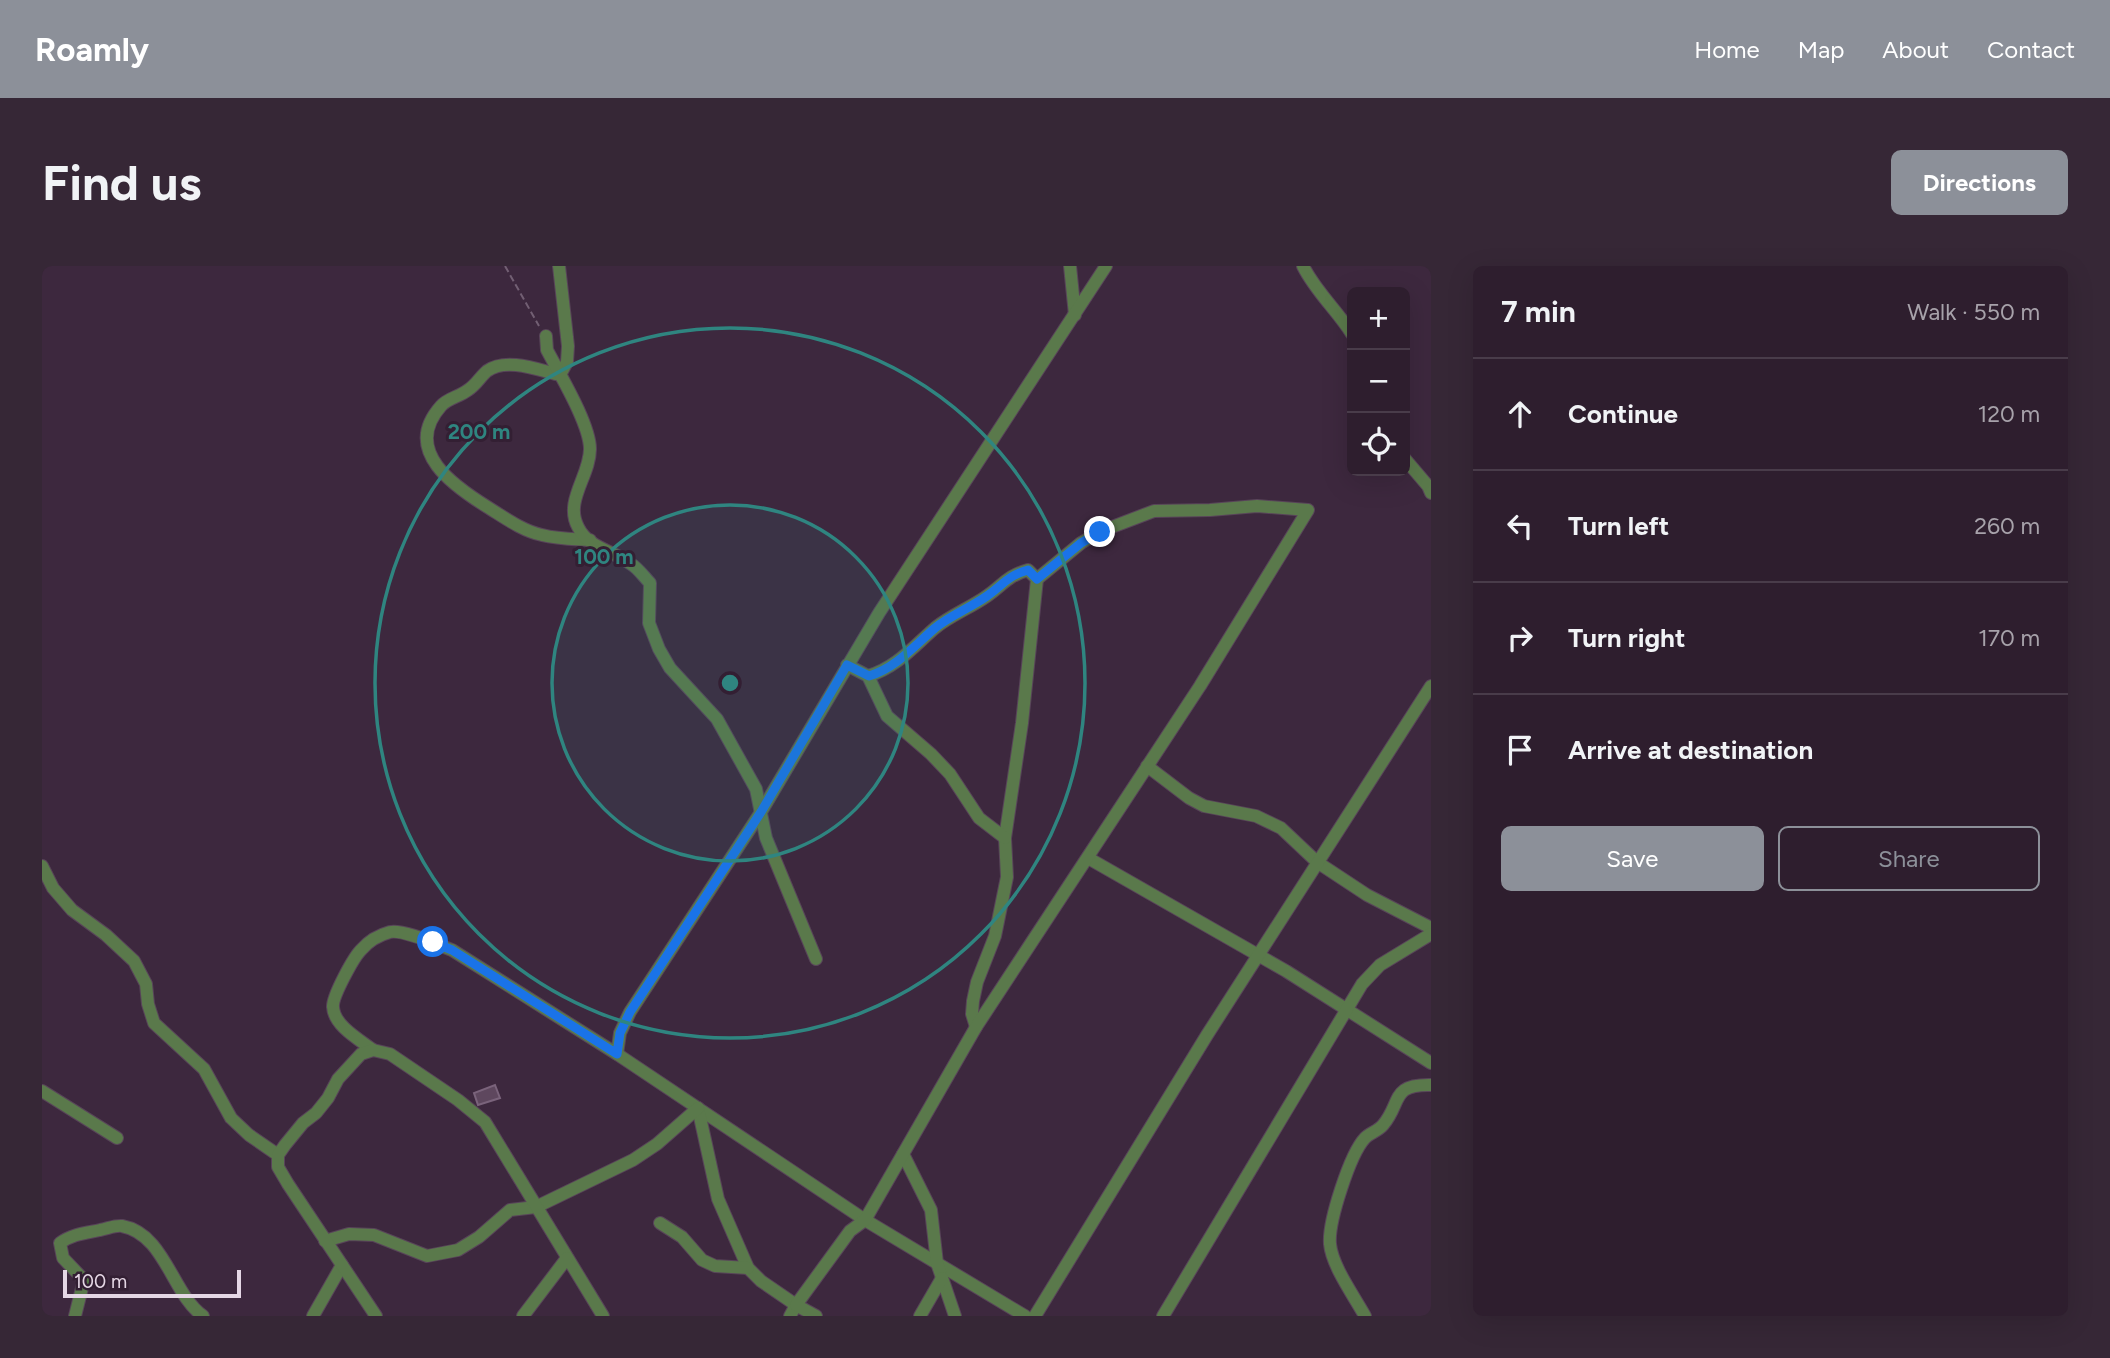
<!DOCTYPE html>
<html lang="en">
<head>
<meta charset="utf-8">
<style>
  :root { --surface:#2e1e2e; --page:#362736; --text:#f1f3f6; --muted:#a7a2aa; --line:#493c4a; --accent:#8c9099 }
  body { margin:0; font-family:Figtree,sans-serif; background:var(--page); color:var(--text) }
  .controls { position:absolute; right:21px; top:21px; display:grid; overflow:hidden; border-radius:10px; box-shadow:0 7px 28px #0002 }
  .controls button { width:63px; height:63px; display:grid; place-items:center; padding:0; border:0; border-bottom:2px solid var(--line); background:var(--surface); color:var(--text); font:35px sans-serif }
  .scale { position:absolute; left:21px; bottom:18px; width:178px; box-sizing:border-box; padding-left:7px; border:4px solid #e5d7e5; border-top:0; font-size:19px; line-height:24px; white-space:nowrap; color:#e5d7e5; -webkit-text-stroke:5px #331f33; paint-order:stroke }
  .stop { position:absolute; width:21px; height:21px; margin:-16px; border:5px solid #1a73e8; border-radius:50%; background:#fff }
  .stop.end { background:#1a73e8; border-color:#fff; box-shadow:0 2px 7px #0008 }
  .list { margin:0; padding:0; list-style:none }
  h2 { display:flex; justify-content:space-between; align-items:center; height:91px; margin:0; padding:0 28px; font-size:30px }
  h2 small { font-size:23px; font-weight:400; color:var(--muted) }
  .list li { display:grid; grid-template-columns:46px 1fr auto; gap:21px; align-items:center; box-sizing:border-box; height:112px; padding:0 28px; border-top:2px solid var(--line) }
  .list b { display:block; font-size:26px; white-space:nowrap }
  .list em { font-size:23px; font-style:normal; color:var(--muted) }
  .actions { display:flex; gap:14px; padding:21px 28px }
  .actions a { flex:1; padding:16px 0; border:2px solid var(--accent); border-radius:10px; text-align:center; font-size:24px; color:var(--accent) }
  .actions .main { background:var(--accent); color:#fff }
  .icon { flex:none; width:38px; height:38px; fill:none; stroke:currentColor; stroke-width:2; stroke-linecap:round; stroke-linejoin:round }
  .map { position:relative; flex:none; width:1389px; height:1050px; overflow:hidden; border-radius:10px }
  header { display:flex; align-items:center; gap:42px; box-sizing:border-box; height:98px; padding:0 35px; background:var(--accent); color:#fff }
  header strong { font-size:33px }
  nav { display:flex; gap:38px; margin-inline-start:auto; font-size:24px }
  .intro { display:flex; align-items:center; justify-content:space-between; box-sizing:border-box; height:168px; padding:0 42px }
  h1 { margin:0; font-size:49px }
  .button { padding:18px 32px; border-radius:10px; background:var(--accent); color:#fff; font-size:24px; font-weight:700 }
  main { display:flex; gap:42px; padding:0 42px }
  aside { flex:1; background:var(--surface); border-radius:10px; box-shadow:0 7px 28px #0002 }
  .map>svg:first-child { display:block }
</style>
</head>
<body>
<header>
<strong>Roamly</strong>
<nav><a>Home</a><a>Map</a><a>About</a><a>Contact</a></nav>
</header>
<div class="intro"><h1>Find us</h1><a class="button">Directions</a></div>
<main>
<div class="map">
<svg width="1389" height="1050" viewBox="0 0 1389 1050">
  <rect width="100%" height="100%" fill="#3d283e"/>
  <!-- building -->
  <path fill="#5e475e" stroke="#7a637b" stroke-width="2" d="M453,819l5,13 -22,7 -4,-12z"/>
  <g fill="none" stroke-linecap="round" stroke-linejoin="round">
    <defs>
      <g id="minor">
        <path d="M517,0l9,80 -1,16 -7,13c-21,-5 -54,-18 -73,-4 -7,6 -11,14 -19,19 -9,7 -20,8 -27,16 -40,45 14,81 48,102 16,10 34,23 53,27 15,4 32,4 48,5"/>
        <path d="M1028,0l5,49"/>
        <path d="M1261,0c13,26 34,44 49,68"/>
        <path d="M504,70l1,14c12,23 43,74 43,99 0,27 -26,52 -12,78 10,21 36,24 53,37 7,4 13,13 19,19l-1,40 10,26 11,19 47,51 39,70 10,49 50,121"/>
        <path d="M1363,193l23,27 3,7"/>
        <path d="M805,399l21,11c28,-8 46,-30 67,-48 16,-13 35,-20 52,-32 17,-12 20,-20 41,-26l9,9 -15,144 -17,115 2,39 -12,59 -18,46 -4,19 -1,13 4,13"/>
        <path d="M826,410l19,40 44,38 19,20 29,44 26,20"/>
        <path d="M1105,500l42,32 15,8 52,10 25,12 36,34 50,33 64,33"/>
        <path d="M1046,592l198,113 145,92"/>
        <path d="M0,600l11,22 19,22 34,25 28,26 12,23 2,20 6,19 50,46 27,49 18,17 29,20"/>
        <path d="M331,784c-13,-10 -39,-24 -40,-43 -1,-10 21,-51 29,-58 7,-8 17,-14 28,-17 13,-3 48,13 62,18l165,104 248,166 160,96"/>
        <path d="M575,788l3,-21 10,-21 131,-200 118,-199 227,-347"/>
        <path d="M0,825l75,47"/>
        <path d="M656,842l20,91 30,69 13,13 35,24 -6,11"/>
        <path d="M861,888l28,56 6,53 18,53"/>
        <path d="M618,957l22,14 20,23 13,6 33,2"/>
        <path d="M283,975l24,-7 25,1 53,21 31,-6 21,-13 31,-27 26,-3 97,-47 24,-16 41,-36"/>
        <path d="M33,1050l9,-36 -21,-22 -3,-15c12,-9 26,-10 40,-13 7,-1 15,-5 22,-4 43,8 50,68 81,90"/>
        <path d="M271,1050l29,-51"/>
        <path d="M334,1050l-88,-132 -10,-17v-12l7,-10 18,-22 13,-10 12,-15 10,-19 23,-25 12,-4 17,4 68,46 27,22 118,194"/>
        <path d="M481,1050l44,-58"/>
        <path d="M774,1050l-20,-11 54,-74 15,-11 111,-193 224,-341 108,-176 -51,-4 -47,4 -56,1 -55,21 -18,11 -44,36"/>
        <path d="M878,1050l22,-38"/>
        <path d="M993,1050l172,-281 224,-349"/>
        <path d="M1121,1050l199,-332 18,-19 51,-31"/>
        <path d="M1323,1050c-11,-20 -33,-50 -35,-72 -2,-22 20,-90 35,-106 5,-5 13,-7 18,-13 19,-22 7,-41 48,-40"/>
      </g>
    </defs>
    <!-- minor casing -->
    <use href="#minor" stroke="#584459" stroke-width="14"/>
    <!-- path -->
    <path stroke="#725f73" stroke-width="2" stroke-dasharray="7 3.5" stroke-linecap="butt" d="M463,0l34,60"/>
    <!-- minor -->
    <use href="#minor" stroke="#5a794b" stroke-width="12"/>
  </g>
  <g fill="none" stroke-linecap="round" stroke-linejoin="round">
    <!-- route -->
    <path stroke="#1a73e8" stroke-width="9" d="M391,676l19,8 165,104 3,-21 10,-21 131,-200 86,-147 22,11c27,-8 45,-30 66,-48 16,-13 35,-20 52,-32 17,-12 20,-20 41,-26l9,9 44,-36 19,-11"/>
  </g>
  <!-- distance rings -->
  <circle cx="688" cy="417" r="178" fill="#2f8580" fill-opacity=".12"/>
  <g fill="none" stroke="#2f8580" stroke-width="3.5">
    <circle cx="688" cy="417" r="178"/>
    <circle cx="688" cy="417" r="355"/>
  </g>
  <circle cx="688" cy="417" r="10" fill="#2f8580" stroke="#331f33" stroke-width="3.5"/>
  <g font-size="21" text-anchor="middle" font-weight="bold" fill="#2f8580" stroke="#331f33" stroke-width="6" stroke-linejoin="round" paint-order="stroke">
    <text x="437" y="173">200 m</text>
    <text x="562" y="298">100 m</text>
  </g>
</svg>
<div class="controls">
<button>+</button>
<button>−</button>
<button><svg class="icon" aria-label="locate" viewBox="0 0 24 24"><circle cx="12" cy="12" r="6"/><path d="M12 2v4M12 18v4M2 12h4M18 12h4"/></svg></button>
</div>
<div class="scale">100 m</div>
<div class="stop" style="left:391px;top:676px"></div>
<div class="stop end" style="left:1058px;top:266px"></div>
</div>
<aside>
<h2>7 min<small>Walk · 550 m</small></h2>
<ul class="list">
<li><svg class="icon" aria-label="ahead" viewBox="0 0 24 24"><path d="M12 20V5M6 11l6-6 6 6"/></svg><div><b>Continue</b></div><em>120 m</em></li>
<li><svg class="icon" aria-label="left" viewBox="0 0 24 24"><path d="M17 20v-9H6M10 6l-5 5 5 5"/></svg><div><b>Turn left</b></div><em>260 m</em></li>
<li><svg class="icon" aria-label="right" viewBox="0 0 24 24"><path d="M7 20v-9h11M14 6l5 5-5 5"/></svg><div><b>Turn right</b></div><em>170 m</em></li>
<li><svg class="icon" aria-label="arrive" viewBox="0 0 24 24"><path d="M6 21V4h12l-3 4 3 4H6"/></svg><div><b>Arrive at destination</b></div></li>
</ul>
<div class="actions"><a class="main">Save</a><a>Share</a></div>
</aside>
</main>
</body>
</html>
